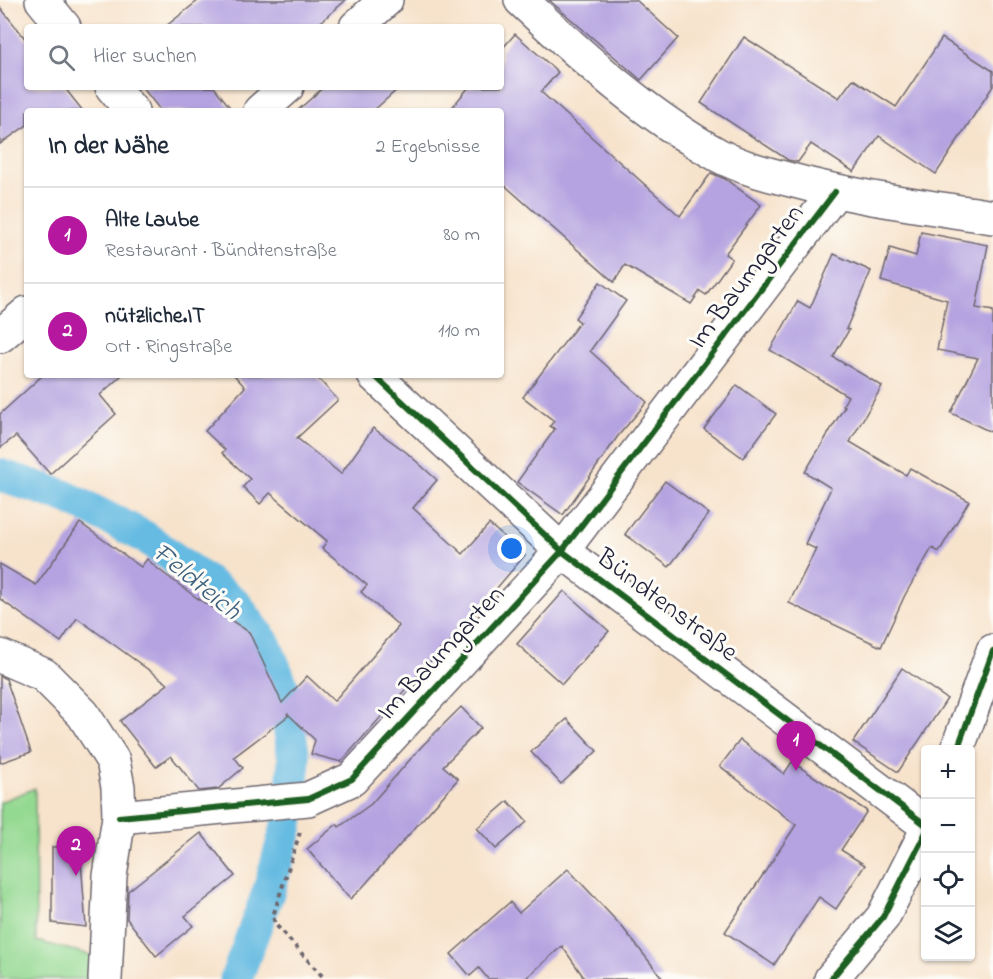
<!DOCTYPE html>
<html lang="de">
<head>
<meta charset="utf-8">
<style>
  :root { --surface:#fff; --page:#f6f6f7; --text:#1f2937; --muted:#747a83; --line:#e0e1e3; --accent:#b5179e }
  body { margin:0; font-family:"Indie Flower",sans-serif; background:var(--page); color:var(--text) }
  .controls { position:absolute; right:18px; bottom:18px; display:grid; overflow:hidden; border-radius:6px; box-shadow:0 2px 4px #0004 }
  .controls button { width:54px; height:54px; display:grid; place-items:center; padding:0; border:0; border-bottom:2px solid var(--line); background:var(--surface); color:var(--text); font:30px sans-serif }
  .you { position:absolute; left:512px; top:549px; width:21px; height:21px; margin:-15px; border:4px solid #fff; border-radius:50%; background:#1a73e8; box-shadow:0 0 0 9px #1a73e833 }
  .badge { display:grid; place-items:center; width:39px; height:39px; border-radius:50%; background:var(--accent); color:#fff; font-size:20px; font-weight:700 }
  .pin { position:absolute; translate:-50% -50px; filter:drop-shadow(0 2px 3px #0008) }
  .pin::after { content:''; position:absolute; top:32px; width:21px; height:18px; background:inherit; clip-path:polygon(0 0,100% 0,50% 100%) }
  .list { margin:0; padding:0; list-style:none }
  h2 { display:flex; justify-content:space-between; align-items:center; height:78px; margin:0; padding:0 24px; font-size:26px }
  h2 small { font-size:20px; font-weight:400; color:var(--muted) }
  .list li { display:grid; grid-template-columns:39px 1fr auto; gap:18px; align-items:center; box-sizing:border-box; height:96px; padding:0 24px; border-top:2px solid var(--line) }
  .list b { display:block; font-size:22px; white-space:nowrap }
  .list p { margin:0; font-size:20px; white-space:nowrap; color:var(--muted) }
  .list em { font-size:20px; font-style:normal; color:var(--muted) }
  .icon { flex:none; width:33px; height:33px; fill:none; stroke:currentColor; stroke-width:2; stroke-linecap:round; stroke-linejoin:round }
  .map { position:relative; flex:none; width:993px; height:979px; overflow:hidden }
  .search { position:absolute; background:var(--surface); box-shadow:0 2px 4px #0004; left:24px; top:24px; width:480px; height:66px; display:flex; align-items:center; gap:15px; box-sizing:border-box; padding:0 21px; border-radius:6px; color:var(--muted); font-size:22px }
  .panel { position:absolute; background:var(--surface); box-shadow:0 2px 4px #0004; left:24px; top:108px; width:480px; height:270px; border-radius:6px }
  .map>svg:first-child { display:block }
</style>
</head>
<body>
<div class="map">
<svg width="993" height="979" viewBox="0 0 993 979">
  <rect width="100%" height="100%" fill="#fdfcf7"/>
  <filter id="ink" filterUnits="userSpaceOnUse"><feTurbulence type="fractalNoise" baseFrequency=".0167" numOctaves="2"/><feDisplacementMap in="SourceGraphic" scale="12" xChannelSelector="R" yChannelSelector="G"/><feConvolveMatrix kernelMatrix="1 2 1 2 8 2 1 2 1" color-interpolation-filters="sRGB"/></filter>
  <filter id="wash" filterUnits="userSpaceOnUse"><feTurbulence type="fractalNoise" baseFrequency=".008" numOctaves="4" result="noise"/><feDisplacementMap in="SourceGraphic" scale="24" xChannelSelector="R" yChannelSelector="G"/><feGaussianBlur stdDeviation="1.35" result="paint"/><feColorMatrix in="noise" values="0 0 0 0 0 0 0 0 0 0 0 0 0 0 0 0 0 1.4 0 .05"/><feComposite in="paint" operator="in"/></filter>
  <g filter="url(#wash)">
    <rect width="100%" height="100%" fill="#f7e3cc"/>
    <!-- green -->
    <path fill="#94d992" stroke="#5b7e66" stroke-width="1.5" d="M35,788l1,153 63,16 -5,22h-94v-177z"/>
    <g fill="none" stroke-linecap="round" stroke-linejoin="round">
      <!-- canal -->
      <path stroke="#66bbe2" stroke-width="33" d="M0,475l64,21 81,41 89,65 31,42 18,44 11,71 -2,36 -6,35 -17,60 -33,89"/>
    </g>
    <g id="blocks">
      <!-- building -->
      <g fill="#b4a3e0">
        <path d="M199,0h147l-31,27h-150z"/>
        <path d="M549,0h87l42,38 -37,42z"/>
        <path d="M0,7l27,34v46h37l19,24h-56v14l-27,19z"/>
        <path d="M515,34l43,38 -17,20 139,124 31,-43 14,6 36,26 -36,49 7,5 -26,36 -6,-4 -9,13 -66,-39 -11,17 -113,-100v-71h-52l20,-24h32v-37z"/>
        <path d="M744,37l95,61 14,-19 43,28 46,-69 51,33v15l-57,88 -57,-38 -25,36 -43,-28 -13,18 -10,-2 -87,-57z"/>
        <path d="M142,87h72l19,24h-72z"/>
        <path d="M324,87h76l-27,24h-76z"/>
        <path d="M921,232l67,13 -12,63 17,3v122l-42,-20 27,-55 -41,-8 10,-50 -66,-19 9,-33 26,8z"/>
        <path d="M834,254l37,17 -25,58 3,1 -16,27 49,29 -32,56 56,33 4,-7 59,33 -30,51 -7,-4 -27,47 -24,52 -92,-44 27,-54 -11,-5 26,-56 -26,-16 40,-66 -2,-1 5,-9 -78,-46 28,-49 12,7z"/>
        <path d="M600,282l26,19 -36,50 57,51 -29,34 -55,79 -46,-33 38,-53 -5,-3 4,-5 -31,-24 57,-75 -5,-4z"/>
        <path d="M43,375h79l-22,20 16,19 -66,60 -34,-38 -16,12v-34z"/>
        <path d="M234,375h81l23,25 -41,38 44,36 32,-46 33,24 31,28 -24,28 50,46 26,-30 36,31 -81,95 -2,-2 -101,114 -30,-8 4,-14 -28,-27 1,3 -54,41 9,11 -25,21 -19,2 -28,-35 -15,11 -36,-46 48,-37 -91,-66 -16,24 -61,-43v-35l36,21 44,-62 61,44 6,-8 11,10 39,29 52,34 33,71 25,-27 27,25 65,-75 -38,-34 6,-7 -45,-37 5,-7 -57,-48 -10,11 -17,-17 7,-8 -28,-26 3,-3 -20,-19 40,-44z"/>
        <path d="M737,385l39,29 -33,44 -39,-29z"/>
        <path d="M665,481l44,33 -40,53 -44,-33z"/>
        <path d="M564,591l45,40 -47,53 -45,-40z"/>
        <path d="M902,668l45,31 -49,73 -45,-30z"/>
        <path d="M0,676l6,3 25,73 -31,11z"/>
        <path d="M461,707l20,21 -38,38 15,13 -97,110 -11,10 -43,-50 30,-25 2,3 32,-23 51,-58z"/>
        <path d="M567,719l30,32 -36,33 -30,-32z"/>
        <path d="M740,740l44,34 8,-12 75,49 -26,39 24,15 -29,44 -17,-12 -45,68 -49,-33 71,-107 -76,-59z"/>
        <path d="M508,801l19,21 -31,27 -19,-21z"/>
        <path d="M201,833l34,43 -50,40 8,10 -37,30 -29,-37 1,-28z"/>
        <path d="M52,847h28l6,80 -34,-4z"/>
        <path d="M568,869l55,59 40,51h-78l-23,-33 -37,33h-37l-9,-11 -9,8 -19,-22 59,-52 9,11z"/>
      </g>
    </g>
  </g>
  <g filter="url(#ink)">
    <use href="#blocks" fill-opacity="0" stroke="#6d666e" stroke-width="1.5"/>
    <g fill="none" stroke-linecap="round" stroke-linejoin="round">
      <defs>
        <g id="minor">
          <path d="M42,0l22,27"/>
          <path d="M521,0c60,56 125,115 197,155 22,12 49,19 73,25 66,18 134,26 202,37"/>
          <path d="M356,27l30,-27"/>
          <path d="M112,87l20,24"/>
          <path d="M260,111l27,-24"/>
          <path d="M0,336l27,-23"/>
          <path d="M374,375l188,176 364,274"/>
          <path d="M0,656l44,19 39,39 30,47 5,26 1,30 -9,59 -5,103"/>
          <path d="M957,750l36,-99"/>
          <path d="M119,817l189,-18 44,-20 210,-228 273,-359"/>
          <path d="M831,979l52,-62 43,-85"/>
        </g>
      </defs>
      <!-- minor casing -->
      <use href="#minor" stroke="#6d666e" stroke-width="36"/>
      <!-- path -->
      <path stroke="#6d666e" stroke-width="4" stroke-dasharray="4.5 4.5" stroke-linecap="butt" d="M300,832l-27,84 2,8 50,55"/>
      <!-- minor -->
      <use href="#minor" stroke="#fff" stroke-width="33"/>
      <defs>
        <g id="cycleway">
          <path d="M374,375l188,176 364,274"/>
          <path d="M957,750l36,-99"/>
          <path d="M119,817l189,-18 44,-20 210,-228 273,-359"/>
          <path d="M831,979l52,-62 43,-85"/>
        </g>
      </defs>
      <!-- cycleway casing -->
      <use href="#cycleway" stroke="#fdfcf7" stroke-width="10"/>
      <!-- cycleway -->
      <use href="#cycleway" stroke="#1b5e20" stroke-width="6"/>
    </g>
  </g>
  <g text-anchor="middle" stroke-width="6" stroke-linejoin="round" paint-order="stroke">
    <!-- street labels -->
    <g font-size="27" fill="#22223b" stroke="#fdfcf7">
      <text transform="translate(745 276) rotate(-53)" y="9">Im Baumgarten</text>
      <text transform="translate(668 604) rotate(37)" y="9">Bündtenstraße</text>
      <text transform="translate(440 652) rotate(-47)" y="9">Im Baumgarten</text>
    </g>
    <!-- water labels -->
    <g font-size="28" font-style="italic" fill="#3d5f7e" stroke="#fdfcf7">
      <text transform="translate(198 580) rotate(39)" y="10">Feldteich</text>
    </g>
  </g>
</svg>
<div class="controls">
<button>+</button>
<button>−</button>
<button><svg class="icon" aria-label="locate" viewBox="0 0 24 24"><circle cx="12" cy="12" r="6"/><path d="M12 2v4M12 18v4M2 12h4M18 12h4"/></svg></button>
<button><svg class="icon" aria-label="layers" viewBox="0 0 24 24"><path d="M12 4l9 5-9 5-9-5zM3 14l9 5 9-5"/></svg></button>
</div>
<div class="you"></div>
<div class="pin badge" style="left:796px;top:771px">1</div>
<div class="pin badge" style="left:76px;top:876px">2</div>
<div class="search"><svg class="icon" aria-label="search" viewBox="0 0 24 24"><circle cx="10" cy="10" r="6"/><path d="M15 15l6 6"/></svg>Hier suchen</div>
<section class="panel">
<h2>In der Nähe<small>2 Ergebnisse</small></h2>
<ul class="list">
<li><span class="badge">1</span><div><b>Alte Laube</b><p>Restaurant · Bündtenstraße</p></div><em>80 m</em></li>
<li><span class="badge">2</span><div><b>nützliche.IT</b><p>Ort · Ringstraße</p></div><em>110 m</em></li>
</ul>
</section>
</div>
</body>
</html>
